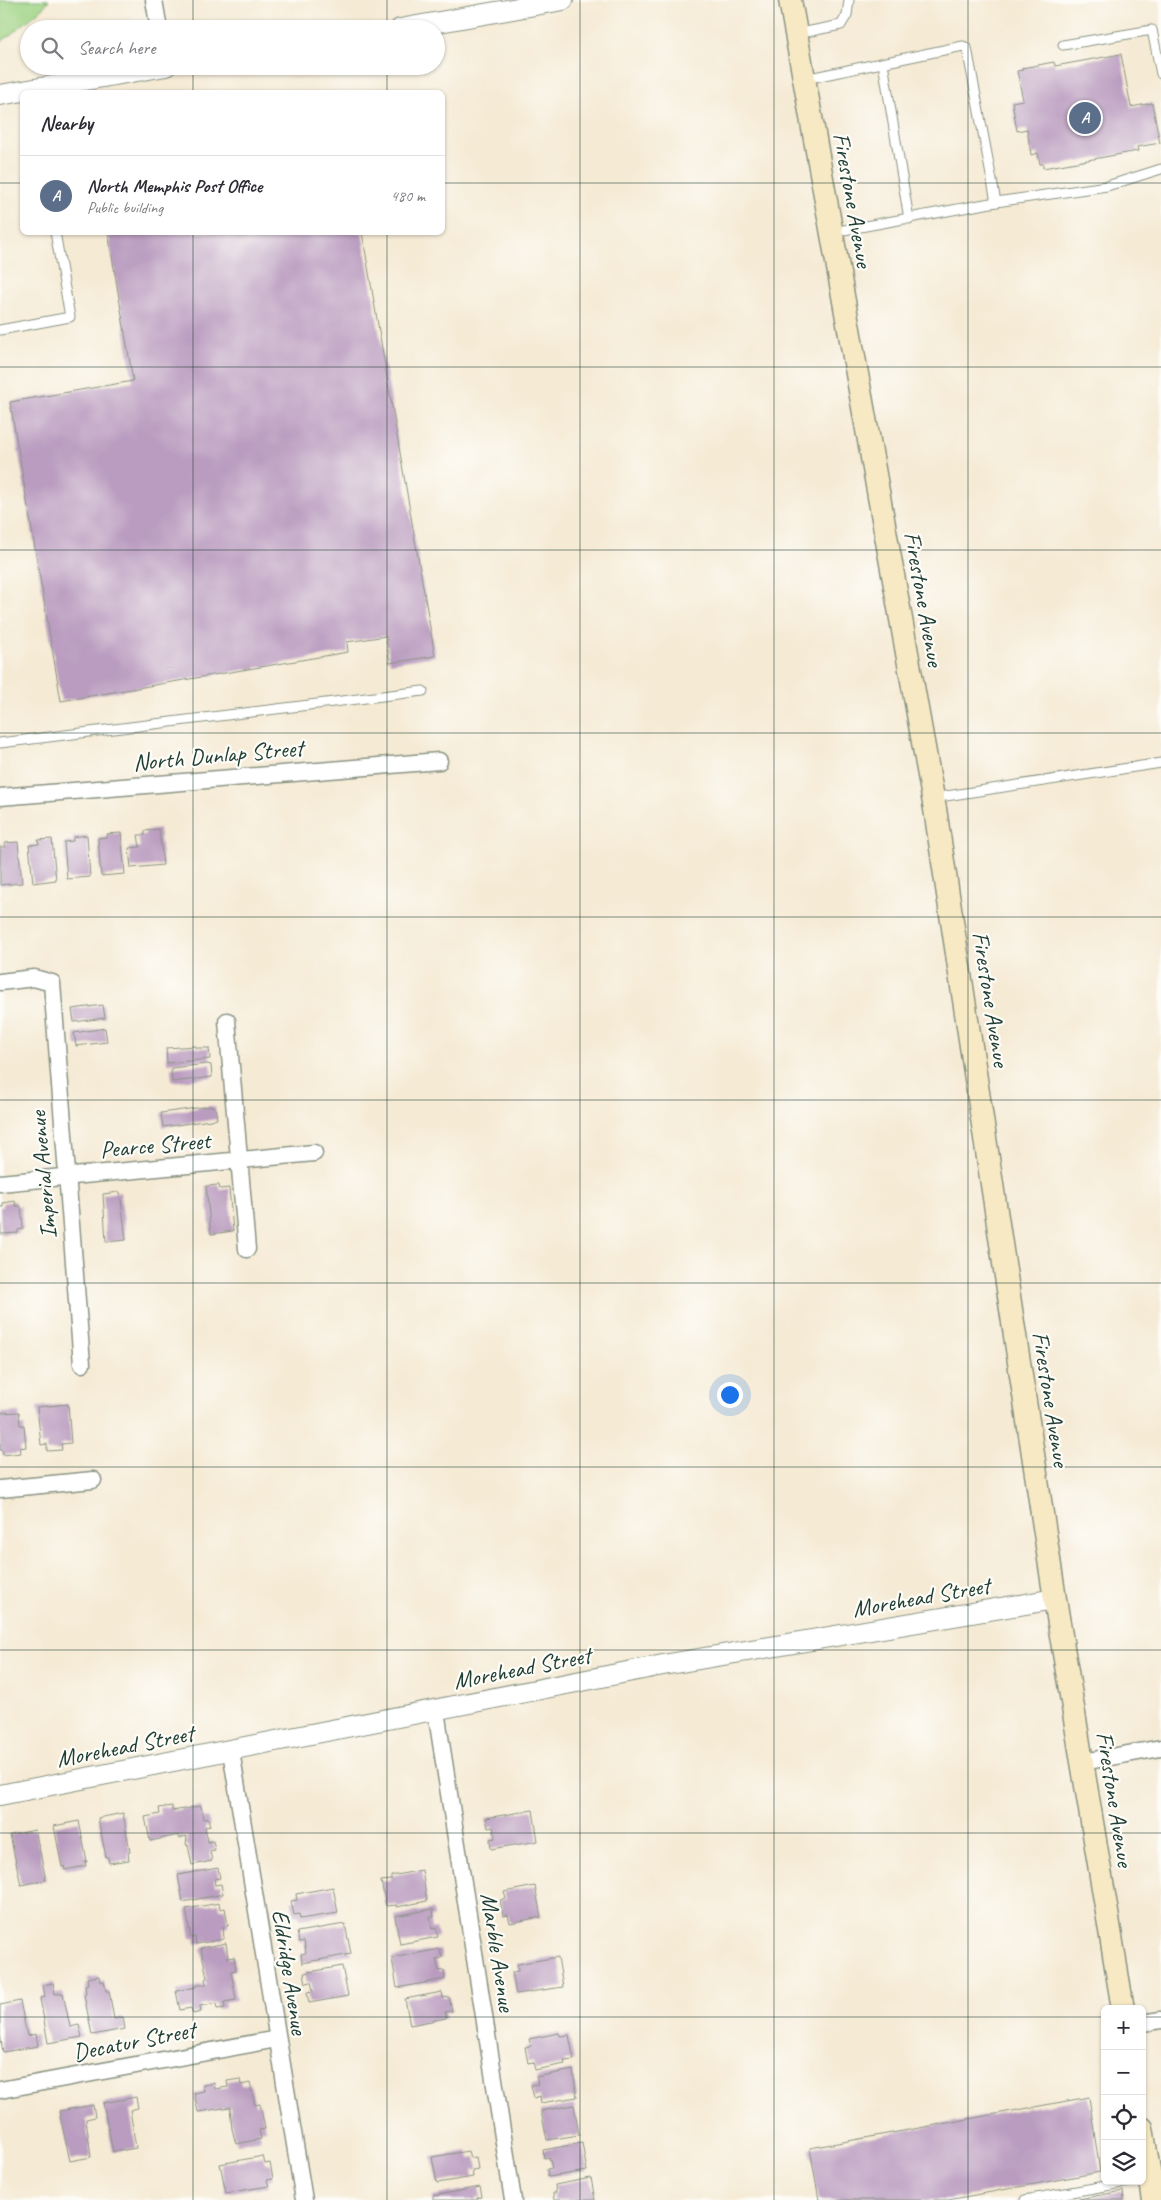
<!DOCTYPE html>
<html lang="en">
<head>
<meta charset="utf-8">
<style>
  :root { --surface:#fff; --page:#f2f2f3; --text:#2b2b33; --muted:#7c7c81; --line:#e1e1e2; --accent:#7c3aed }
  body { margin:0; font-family:Caveat,sans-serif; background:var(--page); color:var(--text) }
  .controls { position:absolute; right:15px; bottom:15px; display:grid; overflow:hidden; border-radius:8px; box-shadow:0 1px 4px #0004 }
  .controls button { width:45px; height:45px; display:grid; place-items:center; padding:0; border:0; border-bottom:1px solid var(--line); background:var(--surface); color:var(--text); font:25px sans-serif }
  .you { position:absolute; left:729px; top:1394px; width:18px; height:18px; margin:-12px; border:4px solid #fff; border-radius:50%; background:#1a73e8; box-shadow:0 0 0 8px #1a73e833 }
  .badge { display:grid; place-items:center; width:32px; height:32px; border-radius:50%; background:var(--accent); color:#fff; font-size:16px; font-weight:700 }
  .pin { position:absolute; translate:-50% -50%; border:2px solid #fff; box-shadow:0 1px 5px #0006 }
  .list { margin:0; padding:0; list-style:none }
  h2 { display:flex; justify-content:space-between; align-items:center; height:65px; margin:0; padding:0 20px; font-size:21px }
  h2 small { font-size:16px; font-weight:400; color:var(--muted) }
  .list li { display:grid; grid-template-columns:32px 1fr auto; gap:15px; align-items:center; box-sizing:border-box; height:80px; padding:0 20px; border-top:1px solid var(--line) }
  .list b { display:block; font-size:19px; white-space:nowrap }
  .list p { margin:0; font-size:16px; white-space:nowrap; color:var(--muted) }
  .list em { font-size:16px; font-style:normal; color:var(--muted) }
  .icon { flex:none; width:28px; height:28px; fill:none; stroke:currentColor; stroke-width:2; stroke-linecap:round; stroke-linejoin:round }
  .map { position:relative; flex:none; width:1161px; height:2200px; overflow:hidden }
  .search { position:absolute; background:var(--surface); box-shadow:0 1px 4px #0004; left:20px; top:20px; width:425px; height:55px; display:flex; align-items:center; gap:12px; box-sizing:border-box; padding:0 18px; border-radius:28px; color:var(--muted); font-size:19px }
  .panel { position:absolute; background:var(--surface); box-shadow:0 1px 4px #0004; left:20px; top:90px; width:425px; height:145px; border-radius:8px }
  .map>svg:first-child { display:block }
</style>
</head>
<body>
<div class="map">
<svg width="1161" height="2200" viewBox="0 0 1161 2200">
  <rect width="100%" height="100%" fill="#fdfcf7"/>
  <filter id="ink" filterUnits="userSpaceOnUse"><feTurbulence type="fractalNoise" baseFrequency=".02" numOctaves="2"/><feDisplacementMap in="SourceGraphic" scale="10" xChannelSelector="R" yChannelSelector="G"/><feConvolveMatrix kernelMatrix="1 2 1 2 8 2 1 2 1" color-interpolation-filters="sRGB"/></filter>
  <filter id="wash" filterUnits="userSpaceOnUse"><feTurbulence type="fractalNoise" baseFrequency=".0096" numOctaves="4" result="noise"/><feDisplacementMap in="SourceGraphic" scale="20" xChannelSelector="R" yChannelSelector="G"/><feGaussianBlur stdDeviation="1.12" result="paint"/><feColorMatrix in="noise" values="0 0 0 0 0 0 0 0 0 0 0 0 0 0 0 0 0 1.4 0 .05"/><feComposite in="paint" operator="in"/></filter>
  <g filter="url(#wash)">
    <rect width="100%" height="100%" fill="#f5ead4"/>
    <!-- green -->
    <path fill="#9fd384" stroke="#5f885c" d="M0,0h49l-8,10 -41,33z"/>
    <g id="blocks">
      <!-- building -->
      <g fill="#ba9cc0">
        <path d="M1121,54l10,53 21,-4 8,40 -23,4 1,4 -95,17v-4h-3l-2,-11 -7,2 -4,-26 -10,2 -5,-29 11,-2 -6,-29 6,-1 -1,-2 32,-6 1,4z"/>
        <path d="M108,232h254l73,424 -45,7 -4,-27 -39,6 1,10 -287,49 -51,-299 123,-21z"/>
        <path d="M159,829l4,36 -32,3 -2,-20 11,-1 -2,-12h7v-4z"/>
        <path d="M121,833l4,41 -24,2 -3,-38 10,-1 -1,-3z"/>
        <path d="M87,835l3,42 -23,2 -3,-37 9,-1v-4z"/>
        <path d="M52,839l4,41 -23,3 -4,-38 10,-1 -1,-4z"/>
        <path d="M18,842l4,41 -22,2v-38h5l-1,-4z"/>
        <path d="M103,1005l2,13 -31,4 -2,-13z"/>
        <path d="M105,1028l2,14 -31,4 -2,-13z"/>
        <path d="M196,1046v2h13l1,11 -43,4 -1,-15z"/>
        <path d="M207,1064l4,1 1,12 -40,5 -1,-14z"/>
        <path d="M211,1106l4,1 2,12 -54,8 -2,-14z"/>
        <path d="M219,1185l1,4 9,-1 4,43 -22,3 -5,-48z"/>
        <path d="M120,1192l6,48 -20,2 -3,-48z"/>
        <path d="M15,1201l1,5h5l2,23 -5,1v3l-17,1 -1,-27h3v-4z"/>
        <path d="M68,1404l3,39 -10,1 1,6 -15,1v-7l-6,1 -4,-38z"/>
        <path d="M19,1412l1,13h4l2,22 -6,1 1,5 -18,2 -1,-5h-2v-37z"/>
        <path d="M172,1806v5l29,-5 2,13 5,-1 2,8 -5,1 3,15 5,-1 2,9 -5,1 2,10 -20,4 -4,-20h-2l1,-9 -8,2v-3l-29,6 -5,-24 15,-3 -1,-6z"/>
        <path d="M533,1810l5,31 -47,8 -1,-10 5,-1 -2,-11 -5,1 -2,-10z"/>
        <path d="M123,1813l7,39 -2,1 1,7 -20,3 -1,-6h-2l-8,-39z"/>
        <path d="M79,1821l8,41h-2l1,4 -21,4 -1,-4 -2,1 -8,-41z"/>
        <path d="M35,1830l11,50 -25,5 -11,-50z"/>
        <path d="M218,1868l2,10 -6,1 1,6 6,-1 2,10 -40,8 -5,-27z"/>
        <path d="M422,1870l5,31 -30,6v-2l-11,1 -5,-25 10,-1v-4z"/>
        <path d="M535,1886l6,31 -31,6 -2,-8 -5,1 -3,-16 6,-1 -2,-7z"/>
        <path d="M333,1887l5,26 -38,6 -1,-5 -5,1 -3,-14 6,-1 -1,-6z"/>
        <path d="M219,1903l1,6 5,-1 3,18 -5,1 1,12 -28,5 -1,-7 -4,1 -5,-29z"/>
        <path d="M433,1909l1,8h-4l2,12 4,-1 2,9 -38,7 -5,-28z"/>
        <path d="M345,1924l6,30 -49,9 -1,-9 5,-1 -2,-12 -5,1 -2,-10z"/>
        <path d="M226,1943l2,15 6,-1 2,13 -5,1 5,29 -12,2 1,6 -8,1 -1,-6 -16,3 1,6 -8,2 -2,-6 -11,2 -4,-19 20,-4v-2h10l-1,-6 2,-1 -6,-30z"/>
        <path d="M440,1949l2,9 -6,1 3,12 5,-1 1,9 -48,9 -5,-30z"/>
        <path d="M558,1957l5,30 -47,7 -4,-22 6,-1 -1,-7z"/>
        <path d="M342,1966l6,30 -39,7 -2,-11 6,-1 -2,-9 -5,1 -2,-10z"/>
        <path d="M99,1976l1,6 4,-1 2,10h3l5,28 9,-2 2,12 -33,6 -8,-40 2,-1 -1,-9 3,-1 -1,-6z"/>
        <path d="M53,1983l2,11 8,-1 7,34 9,-2 3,12 -34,6 -8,-45 5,-1 -2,-12z"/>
        <path d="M442,1992l1,6 6,-1 3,14 -7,1 1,6 -36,7 -5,-26z"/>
        <path d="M20,2001l7,35 9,-2 2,12 -35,6 -3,-18v-29z"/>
        <path d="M559,2033l1,3 9,-1 5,25 -10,1 1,3 -30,6 -2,-8 -5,1 -3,-16 6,-1 -2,-7z"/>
        <path d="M573,2070l4,27 -36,6 -1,-7 -6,2 -3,-13 7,-1 -2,-7z"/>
        <path d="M240,2079l1,6 9,-2 5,22 5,-1 5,25 -6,1 2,9 -25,5 -4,-15 -2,-22 -32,5 -4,-19 10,-2 -1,-6 11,-2 1,6 13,-2 -1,-6z"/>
        <path d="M136,2097l2,11 -8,2 6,38 -23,4 -10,-49z"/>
        <path d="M1089,2097l11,75 -152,28h-129l-9,-52z"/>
        <path d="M93,2105l2,12 -9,2 5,38 -21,4 -11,-50z"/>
        <path d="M574,2105l5,30 -32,5 -6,-29z"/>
        <path d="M582,2143l5,28 -39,6 -1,-8 5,-1 -3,-11 -5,1 -1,-8z"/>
        <path d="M468,2151l2,7 6,-1 2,12 -6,1 1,7 -36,6 -5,-26z"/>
        <path d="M263,2156l2,8 5,-1 3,16 -6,1 2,6 -43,7 -6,-29z"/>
        <path d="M591,2178l4,22h-41l-1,-7h3l-1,-8z"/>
        <path d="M480,2187l2,10 -5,1v2h-44v-4z"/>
        <path d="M1123,2191l1,9h-45v-1z"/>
      </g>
    </g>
  </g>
  <g filter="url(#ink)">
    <use href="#blocks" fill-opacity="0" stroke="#8a9484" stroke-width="1"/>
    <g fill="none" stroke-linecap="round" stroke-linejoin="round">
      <defs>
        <g id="service">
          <path d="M796,34l45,-9 6,-10 2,-15"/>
          <path d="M1063,45l89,-15 9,44"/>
          <path d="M883,63l26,156"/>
          <path d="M805,79l158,-33 4,2 29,154"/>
          <path d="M833,232l163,-30 111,-16 54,-17"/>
          <path d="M0,330l70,-13 -15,-85"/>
          <path d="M0,743l423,-52"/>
          <path d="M933,798l228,-35"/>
          <path d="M1025,2200l109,-19"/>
        </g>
        <g id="minor">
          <path d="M154,0l5,29"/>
          <path d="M0,797l439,-36"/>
          <path d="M0,982l34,-4 18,5 30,381"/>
          <path d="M227,1021l20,228"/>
          <path d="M0,1183l314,-30"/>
          <path d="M0,1489l93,-9"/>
          <path d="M436,1711l77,489"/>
          <path d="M231,1751l73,449"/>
          <path d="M1083,1762l78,-14"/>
          <path d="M1142,2023l19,-3"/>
          <path d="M0,2090l277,-51"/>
        </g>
        <g id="tertiary">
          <path d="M400,29l163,-29"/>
          <path d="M0,95l166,-29"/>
          <path d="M0,1795l663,-130 392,-66"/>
        </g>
        <g id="secondary">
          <path d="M790,0l145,809 120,790 68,410"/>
          <path d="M1142,2128l12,72"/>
        </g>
      </defs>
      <!-- service casing -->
      <use href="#service" stroke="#8a9484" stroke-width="11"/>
      <!-- minor casing -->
      <use href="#minor" stroke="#8a9484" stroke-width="19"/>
      <!-- tertiary casing -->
      <use href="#tertiary" stroke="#8a9484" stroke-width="22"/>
      <!-- secondary casing -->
      <use href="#secondary" stroke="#8a9484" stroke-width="25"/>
      <!-- service -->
      <use href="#service" stroke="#fff" stroke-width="9"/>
      <!-- minor -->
      <use href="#minor" stroke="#fff" stroke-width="16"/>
      <!-- tertiary -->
      <use href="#tertiary" stroke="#fff" stroke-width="20"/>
      <!-- secondary -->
      <use href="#secondary" stroke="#f7e9c3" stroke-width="22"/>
    </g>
  </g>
  <!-- grid -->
  <path fill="none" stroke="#1f3d34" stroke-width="1" stroke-opacity="0.55" d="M193,0v29M387,0v29M580,0v2200M774,0v2200M968,0v2200M193,66v26M387,66v26M0,183h22M442,183h719M193,232v1968M387,232v1968M0,367h1161M0,550h1161M0,733h1161M0,917h1161M0,1100h1161M0,1283h1161M0,1467h1161M0,1650h1161M0,1833h1161M0,2017h1105M1142,2017h19"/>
  <g text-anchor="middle" stroke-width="4.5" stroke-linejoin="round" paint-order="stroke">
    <!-- street labels -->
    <g font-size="24" fill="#1f3d34" stroke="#fdfcf7">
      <text transform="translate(853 200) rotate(80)" y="8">Firestone Avenue</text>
      <text transform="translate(924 599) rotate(80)" y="8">Firestone Avenue</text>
      <text transform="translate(218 755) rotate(-5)" y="8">North Dunlap Street</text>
      <text transform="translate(991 999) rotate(81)" y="8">Firestone Avenue</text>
      <text transform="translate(155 1145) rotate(-5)" y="8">Pearce Street</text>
      <text transform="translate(43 1175) rotate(-95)" y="8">Imperial Avenue</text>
      <text transform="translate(1051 1399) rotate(81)" y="8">Firestone Avenue</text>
      <text transform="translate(921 1597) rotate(-10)" y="8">Morehead Street</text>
      <text transform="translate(522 1668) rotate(-11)" y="8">Morehead Street</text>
      <text transform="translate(125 1746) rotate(-11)" y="8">Morehead Street</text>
      <text transform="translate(1115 1799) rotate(81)" y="8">Firestone Avenue</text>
      <text transform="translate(498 1952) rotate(81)" y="8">Marble Avenue</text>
      <text transform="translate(290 1972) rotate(81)" y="8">Eldridge Avenue</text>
      <text transform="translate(134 2041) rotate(-11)" y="8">Decatur Street</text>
    </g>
  </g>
</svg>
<div class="controls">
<button>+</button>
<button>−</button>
<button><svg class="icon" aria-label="locate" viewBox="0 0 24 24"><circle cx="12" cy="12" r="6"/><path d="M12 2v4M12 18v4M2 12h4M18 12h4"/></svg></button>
<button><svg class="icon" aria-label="layers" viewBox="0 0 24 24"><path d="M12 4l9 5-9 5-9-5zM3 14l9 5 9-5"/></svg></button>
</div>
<div class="you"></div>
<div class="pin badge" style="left:1085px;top:118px;background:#5c6f8a">A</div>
<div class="search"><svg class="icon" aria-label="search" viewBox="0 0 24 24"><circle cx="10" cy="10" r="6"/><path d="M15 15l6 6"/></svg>Search here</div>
<section class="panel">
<h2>Nearby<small></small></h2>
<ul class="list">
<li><span class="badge" style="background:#5c6f8a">A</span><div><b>North Memphis Post Office</b><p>Public building</p></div><em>480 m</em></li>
</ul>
</section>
</div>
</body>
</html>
